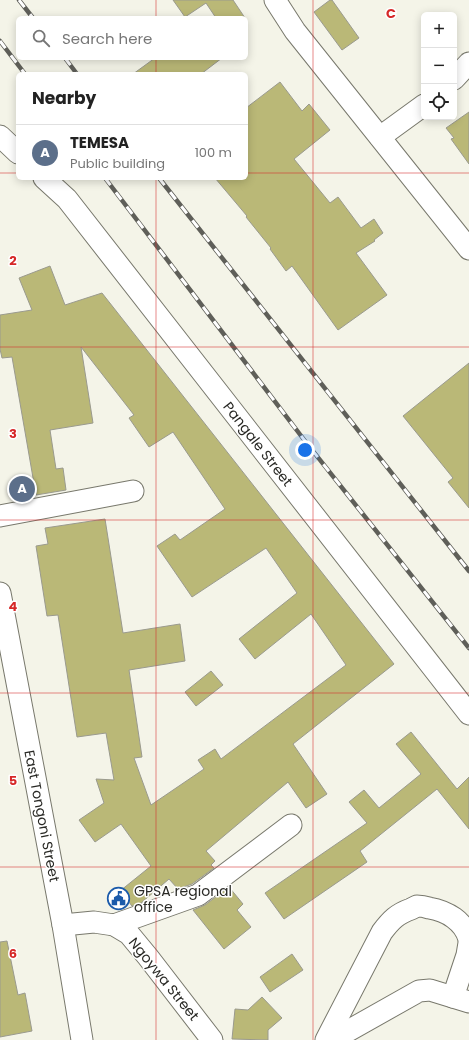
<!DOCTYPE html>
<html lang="en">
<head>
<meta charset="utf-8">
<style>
  :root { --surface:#fff; --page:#f2f2f2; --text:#222; --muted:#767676; --line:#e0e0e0; --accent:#1a5aaa }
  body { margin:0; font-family:Poppins,sans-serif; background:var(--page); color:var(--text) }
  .controls { position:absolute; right:12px; top:12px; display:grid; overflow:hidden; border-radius:6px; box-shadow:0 2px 10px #0003 }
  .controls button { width:36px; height:36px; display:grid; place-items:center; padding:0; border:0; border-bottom:1px solid var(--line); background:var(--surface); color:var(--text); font:20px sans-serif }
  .you { position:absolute; left:305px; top:450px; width:14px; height:14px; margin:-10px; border:3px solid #fff; border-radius:50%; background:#1a73e8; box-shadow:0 0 0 6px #1a73e833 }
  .badge { display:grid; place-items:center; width:26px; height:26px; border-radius:50%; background:var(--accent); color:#fff; font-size:13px; font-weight:700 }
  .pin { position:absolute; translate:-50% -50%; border:2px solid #fff; box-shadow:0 1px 4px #0006 }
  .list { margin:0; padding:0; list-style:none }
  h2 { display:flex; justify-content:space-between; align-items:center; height:52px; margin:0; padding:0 16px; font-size:17px }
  h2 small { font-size:13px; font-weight:400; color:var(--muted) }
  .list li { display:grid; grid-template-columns:26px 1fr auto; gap:12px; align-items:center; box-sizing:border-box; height:56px; padding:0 16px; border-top:1px solid var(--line) }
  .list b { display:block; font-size:15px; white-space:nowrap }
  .list p { margin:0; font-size:13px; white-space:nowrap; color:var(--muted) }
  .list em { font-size:13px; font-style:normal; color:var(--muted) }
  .icon { flex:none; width:22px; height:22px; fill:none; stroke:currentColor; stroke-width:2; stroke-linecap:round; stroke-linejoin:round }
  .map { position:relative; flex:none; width:469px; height:1040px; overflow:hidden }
  .search { position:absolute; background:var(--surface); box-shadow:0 2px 10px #0003; left:16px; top:16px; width:232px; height:44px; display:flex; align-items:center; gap:10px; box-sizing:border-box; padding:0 14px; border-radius:6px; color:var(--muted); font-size:15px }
  .panel { position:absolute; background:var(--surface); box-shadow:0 2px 10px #0003; left:16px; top:72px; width:232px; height:108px; border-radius:6px }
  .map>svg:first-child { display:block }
</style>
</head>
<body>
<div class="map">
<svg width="469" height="1040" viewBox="0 0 469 1040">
  <rect width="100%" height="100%" fill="#f4f4e8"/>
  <!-- building -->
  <g fill="#bab877" stroke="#9a9a8e">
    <path d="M173,0h60l12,18h-29l-10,-15 -21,14z"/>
    <path d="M330,0h2l27,38 -17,12 -28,-38z"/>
    <path d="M155,58h67l-21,16h-68z"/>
    <path d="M280,82l22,29 7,-7 21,26 -36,29 36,44 8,-6 23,31 13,-9 9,14 -9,7 1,1 -19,12 31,42 -49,35 -46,-64 -6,5 -16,-22 1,-1 -25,-31 1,-1 -32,-38h31v-70z"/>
    <path d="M469,112v52l-18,-25 3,-1 -8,-10z"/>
    <path d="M50,266l15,39 37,-12 292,371 -101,80 34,50 -21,14 -18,-26 -82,69 9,10 -4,4 3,3 -22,16 -14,5 -9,-10 -28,24 -9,3 -12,-15 31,-25 -30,-42 -26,18 -16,-22 25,-17 -8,-24 18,1 -8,-47 -29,4 -19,-122 -11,1 -11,-70 12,-2 -3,-16 60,-9 18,114 57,-9 5,37 -56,9 13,87 -8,1 17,47 53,-36 -6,-9 17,-11 6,10 125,-94 -35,-51 -56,45 -16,-20 58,-46 -31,-45 -74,49 -35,-51 18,-12 5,6 45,-31 -52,-77 -24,15 -20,-29 5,-3 -53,-68 12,76 -43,7 6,39 7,-1 3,22 -30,5 -24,-138 -10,1 -2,-9v-34l32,-5 -13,-32z"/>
    <path d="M469,363v145l-21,-26 5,-4 -50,-62z"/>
    <path d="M211,671l12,14 -27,21 -11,-14z"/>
    <path d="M411,732l46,57 12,-12v52l-32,-40 -77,62 7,11 -83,57 -19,-26 102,-70 -18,-21 15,-12 15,18 42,-34 -25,-30z"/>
    <path d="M229,887l14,17 -6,6 14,17 -27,22 -31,-39 12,-5z"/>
    <path d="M7,941l11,54 7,-2 7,38 -32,6v-95z"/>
    <path d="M292,954l11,16 -33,22 -10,-15z"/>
    <path d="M262,997l20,21 -14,12v10l-36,-1 3,-30 13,1z"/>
  </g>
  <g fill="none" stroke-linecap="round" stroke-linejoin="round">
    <defs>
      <g id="minor">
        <path d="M275,0l20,31 174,218"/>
        <path d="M454,79l15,-16"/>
        <path d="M0,136l18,17"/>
        <path d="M380,137l44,-32"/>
        <path d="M44,178l23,21 402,515"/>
        <path d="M0,516l133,-25"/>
        <path d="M0,593l63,332 19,115"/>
        <path d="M63,925l31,-3 20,3 15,9 19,23 64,83"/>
        <path d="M114,925l84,-30 93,-70"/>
        <path d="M453,997l14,-42 2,-12"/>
        <path d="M326,1040l56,-108c9,-12 15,-18 29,-23 2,-1 4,-2 6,-3 4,0 9,1 12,2 18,3 35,13 40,31"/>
        <path d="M332,1040l87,-49 11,-1 39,12"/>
      </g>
    </defs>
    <!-- minor casing -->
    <use href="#minor" stroke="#78786c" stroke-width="23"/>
    <!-- minor -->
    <use href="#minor" stroke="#fff" stroke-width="21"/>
    <defs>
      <g id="rail">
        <path d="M19,0l14,18"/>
        <path d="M0,41l25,33"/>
        <path d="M65,58l12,16"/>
        <path d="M105,178l200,263 164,207"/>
        <path d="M159,178l310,393"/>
      </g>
    </defs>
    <!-- rail casing -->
    <use href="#rail" stroke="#5f5f59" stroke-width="4.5"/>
    <!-- rail -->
    <use href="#rail" stroke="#fff" stroke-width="3" stroke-dasharray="9" stroke-linecap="butt"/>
  </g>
  <!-- grid -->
  <path fill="none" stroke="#d62828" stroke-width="1" stroke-opacity="0.55" d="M156,0v18M313,0v1040M156,58v16M0,173h18M246,173h223M156,178v862M0,347h469M0,520h469M0,693h469M0,867h469"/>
  <!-- icons -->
  <defs>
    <symbol id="civic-ring" viewBox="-11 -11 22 22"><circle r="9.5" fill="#fff" stroke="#1a5aaa" stroke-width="1.5"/><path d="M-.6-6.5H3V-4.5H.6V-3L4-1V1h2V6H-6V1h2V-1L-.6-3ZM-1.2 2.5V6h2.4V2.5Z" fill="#1a5aaa"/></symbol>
  </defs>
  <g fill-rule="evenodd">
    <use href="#civic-ring" x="106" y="886" width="25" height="25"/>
  </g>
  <g text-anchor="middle" stroke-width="3" stroke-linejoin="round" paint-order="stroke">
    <!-- street labels -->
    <g font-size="14" fill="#292925" stroke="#fff">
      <text transform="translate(258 444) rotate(52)" y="5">Pangale Street</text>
      <text transform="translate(42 816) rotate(79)" y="5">East Tongoni Street</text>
      <text transform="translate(164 979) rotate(51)" y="5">Ngoywa Street</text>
    </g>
    <!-- poi labels -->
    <g font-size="14" fill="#292925" stroke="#fff" text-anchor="start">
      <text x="134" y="896">GPSA regional<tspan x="134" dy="16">office</tspan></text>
    </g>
  </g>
  <g font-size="13" text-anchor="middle" font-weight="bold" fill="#d62828" stroke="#fff" stroke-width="3" stroke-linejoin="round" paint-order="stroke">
    <text x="391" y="18">C</text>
    <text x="13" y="265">2</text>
    <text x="13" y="438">3</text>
    <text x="13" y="611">4</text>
    <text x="13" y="785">5</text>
    <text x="13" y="958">6</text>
  </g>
</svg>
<div class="controls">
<button>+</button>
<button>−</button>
<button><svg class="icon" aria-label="locate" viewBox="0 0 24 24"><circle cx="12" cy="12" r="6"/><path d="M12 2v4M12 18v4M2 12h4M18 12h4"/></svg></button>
</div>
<div class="you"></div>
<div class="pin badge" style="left:22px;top:489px;background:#5c6f8a">A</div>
<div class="search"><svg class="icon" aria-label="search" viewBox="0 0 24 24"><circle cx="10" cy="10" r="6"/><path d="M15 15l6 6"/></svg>Search here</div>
<section class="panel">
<h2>Nearby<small></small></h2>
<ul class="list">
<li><span class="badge" style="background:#5c6f8a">A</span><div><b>TEMESA</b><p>Public building</p></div><em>100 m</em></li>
</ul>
</section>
</div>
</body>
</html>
